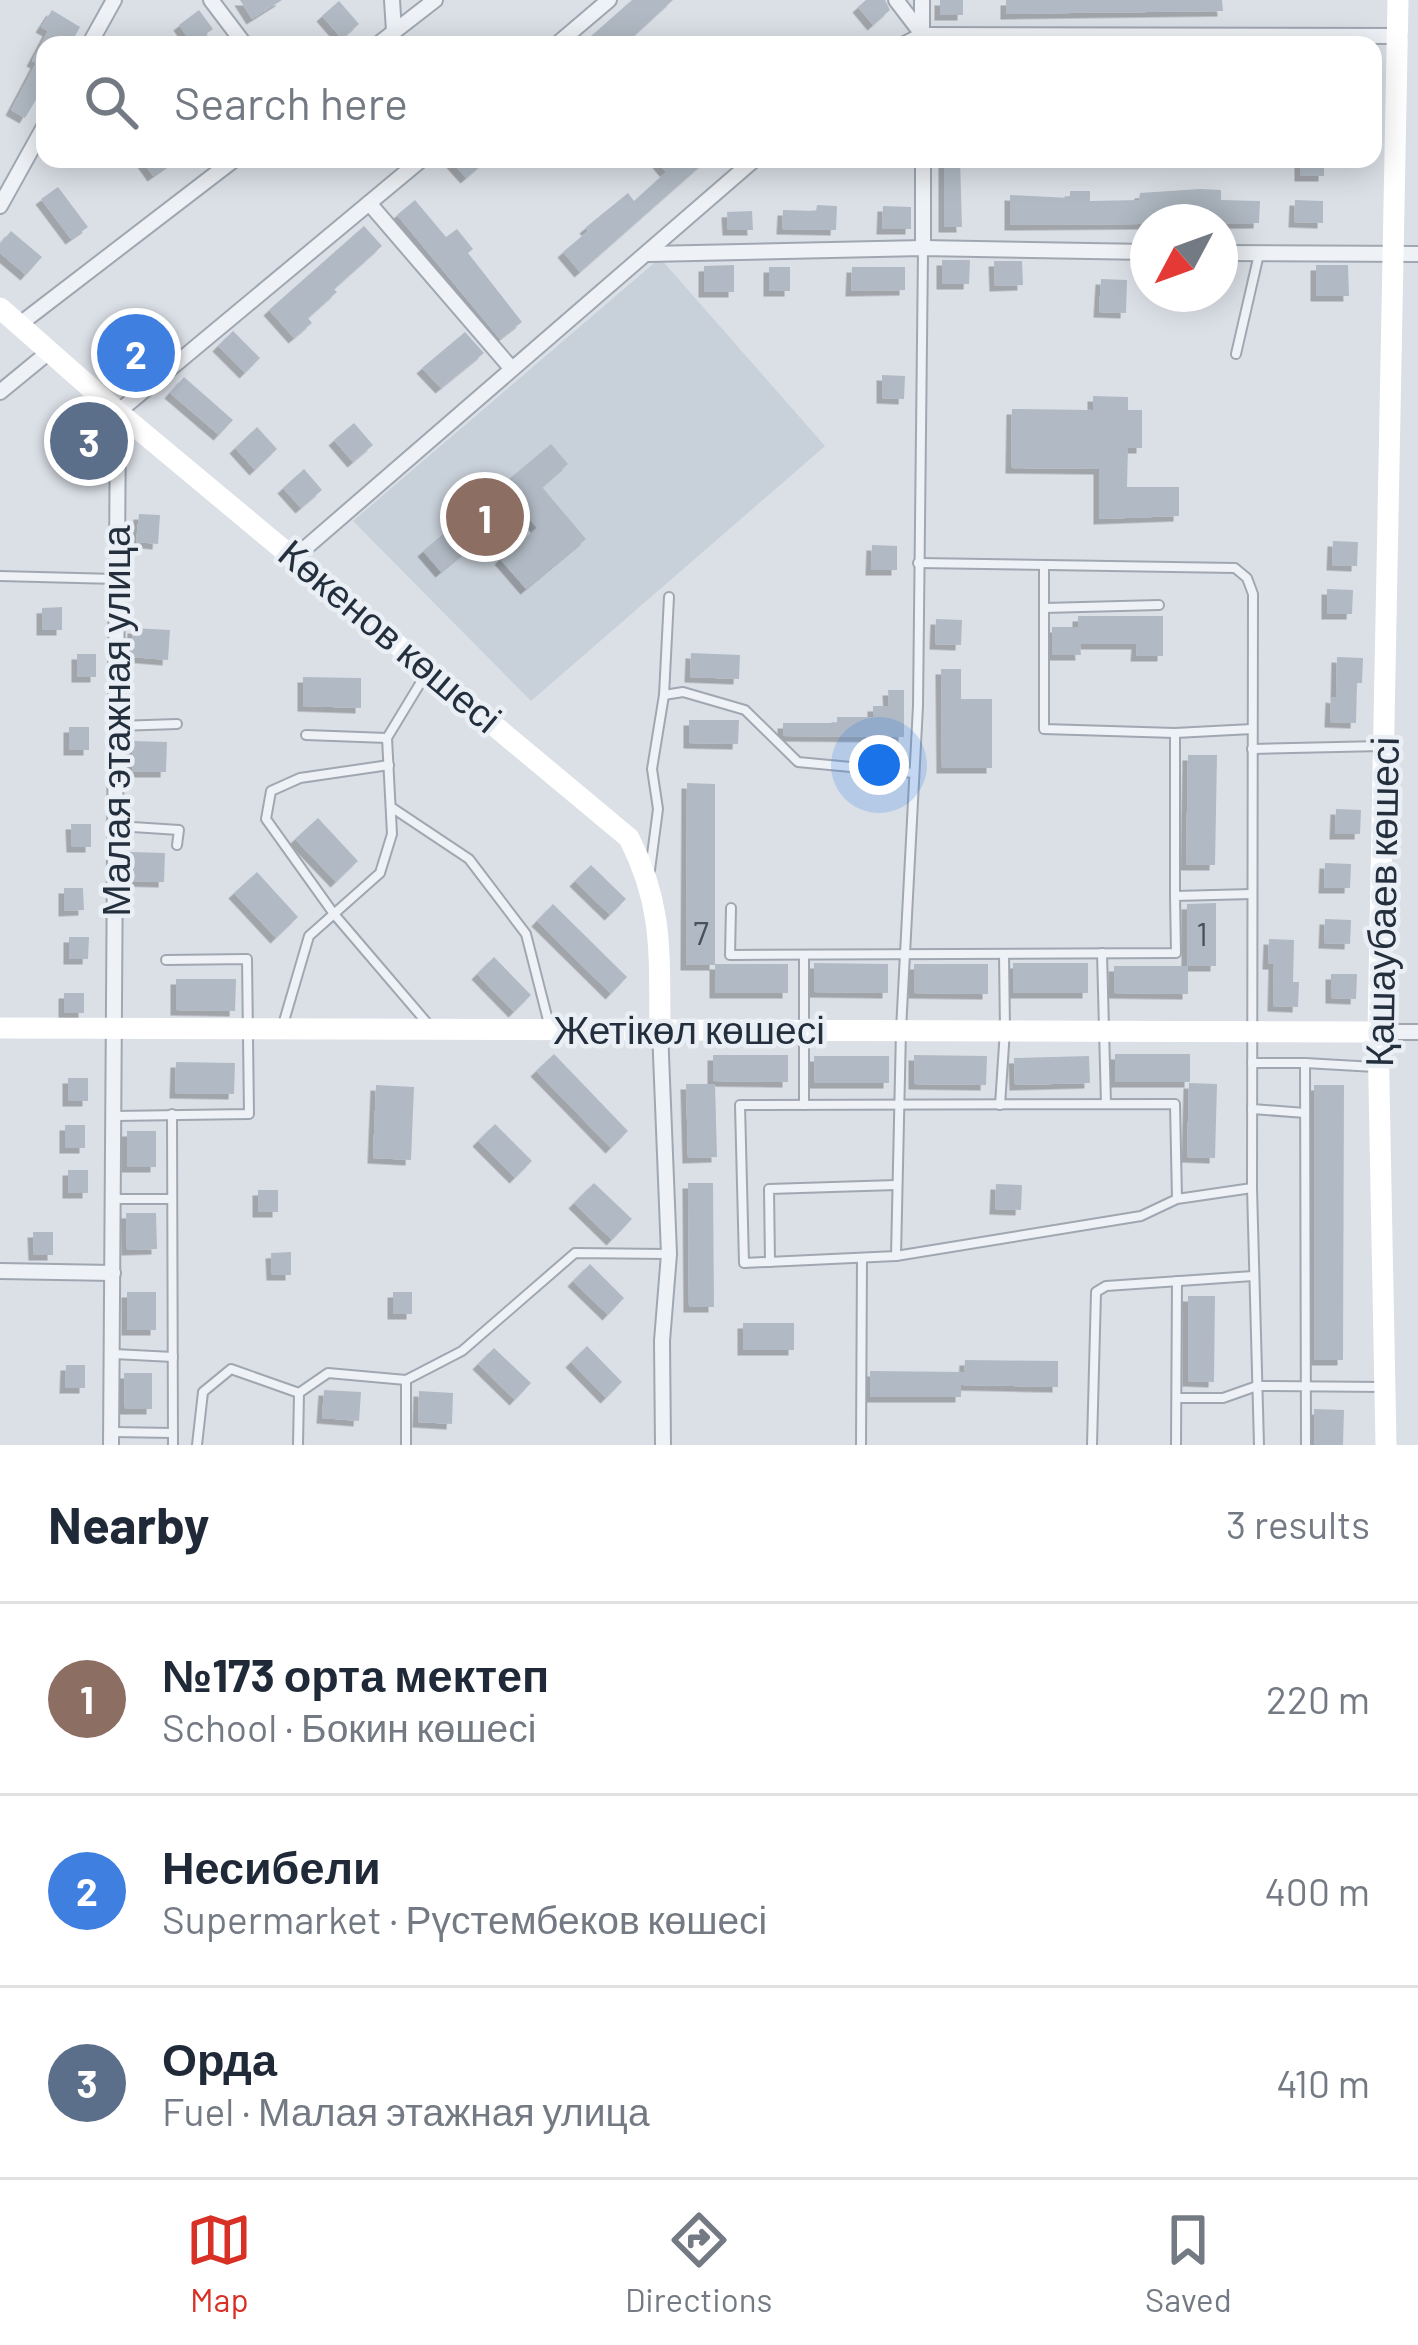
<!DOCTYPE html>
<html lang="en">
<head>
<meta charset="utf-8">
<style>
  :root { --surface:#fff; --page:#f2f2f3; --text:#1f2937; --muted:#747a83; --line:#e0e1e3; --accent:#d93025 }
  body { margin:0; font-family:Barlow,sans-serif; background:var(--page); color:var(--text) }
  .compass { position:absolute; left:1130px; top:204px; width:108px; height:108px; border-radius:50%; background:var(--surface); box-shadow:0 6px 30px #0003; rotate:229deg }
  .you { position:absolute; left:879px; top:765px; width:42px; height:42px; margin:-30px; border:9px solid #fff; border-radius:50%; background:#1a73e8; box-shadow:0 0 0 18px #1a73e833 }
  .badge { display:grid; place-items:center; width:78px; height:78px; border-radius:50%; background:var(--accent); color:#fff; font-size:39px; font-weight:700 }
  .pin { position:absolute; translate:-50% -50%; border:6px solid #fff; box-shadow:0 3px 12px #0006 }
  .list { margin:0; padding:0; list-style:none }
  h2 { display:flex; justify-content:space-between; align-items:center; height:156px; margin:0; padding:0 48px; font-size:51px }
  h2 small { font-size:39px; font-weight:400; color:var(--muted) }
  .list li { display:grid; grid-template-columns:78px 1fr auto; gap:36px; align-items:center; box-sizing:border-box; height:192px; padding:0 48px; border-top:3px solid var(--line) }
  .list b { display:block; font-size:45px; white-space:nowrap }
  .list p { margin:0; font-size:39px; white-space:nowrap; color:var(--muted) }
  .list em { font-size:39px; font-style:normal; color:var(--muted) }
  .icon { flex:none; width:66px; height:66px; fill:none; stroke:currentColor; stroke-width:2; stroke-linecap:round; stroke-linejoin:round }
  .map { position:relative; flex:none; width:1418px; height:1445px; overflow:hidden }
  .search { position:absolute; background:var(--surface); box-shadow:0 6px 30px #0003; left:36px; right:36px; top:36px; height:132px; display:flex; align-items:center; gap:30px; box-sizing:border-box; padding:0 42px; border-radius:24px; color:var(--muted); font-size:45px }
  .sheet { height:732px; background:var(--surface) }
  nav { display:flex; justify-content:space-around; align-items:center; box-sizing:border-box; height:168px; border-top:3px solid var(--line); background:var(--surface); font-size:33px; color:var(--muted) }
  nav a { display:grid; justify-items:center; gap:6px }
  nav .on { color:var(--accent) }
  .map>svg:first-child { display:block }
</style>
</head>
<body>
<div class="map">
<svg width="1418" height="1445" viewBox="0 0 1418 1445">
  <defs>
    <filter id="shadow"><feDropShadow dx="-5.5" dy="5.5" stdDeviation="0" flood-color="#0004"/></filter>
  </defs>
  <rect width="100%" height="100%" fill="#dbe0e7"/>
  <!-- built -->
  <path fill="#c8d0d9" d="M660,258l165,188 -294,255 -178,-180z"/>
  <!-- building -->
  <g fill="#b1bac4" filter="url(#shadow)">
    <path d="M240,0h42l-30,19z"/>
    <path d="M632,0h41l-49,45h-29l-6,-7z"/>
    <path d="M866,0h19l5,10 -17,15 -15,-18z"/>
    <rect x="940" y="0" width="23" height="15"/>
    <path d="M1006,0h216l1,11 -217,3z"/>
    <path d="M339,1l20,23 -17,15 -20,-23z"/>
    <path d="M52,10l28,17 -10,18h-25v40l-20,33 -14,-8 25,-47 -4,-2 16,-30 -7,-4z"/>
    <path d="M199,10l14,19 -21,15 -13,-19z"/>
    <path d="M141,159h36l-24,17z"/>
    <path d="M449,159h39l-22,19z"/>
    <path d="M655,159h53l-128,113 -17,-20 25,-21 -3,-3 43,-35 6,8 32,-29z"/>
    <path d="M944,159h16l2,68h-18z"/>
    <rect x="1300" y="159" width="24" height="17"/>
    <path d="M58,187l30,40 -17,12 -30,-40z"/>
    <path d="M1200,189l21,1v10l39,1 -1,22 -249,2v-30l60,3v-7h20v10l49,-1 1,-7z"/>
    <path d="M415,200l31,37 11,-8 16,20 -5,4 54,69 -22,17 -103,-124z"/>
    <path d="M1295,200l28,1v22l-29,-1z"/>
    <path d="M817,205l20,1 -1,24 -54,-1 1,-19 33,1z"/>
    <path d="M883,206l28,1v22h-29z"/>
    <path d="M752,211l1,19h-25l-1,-18z"/>
    <path d="M364,226l18,20 -48,43 3,3 -29,26 4,5 -18,15 -25,-28z"/>
    <path d="M11,231l31,26 -16,18 -26,-22v-9z"/>
    <path d="M942,260h28l-1,24h-27z"/>
    <path d="M994,261h28l1,24 -28,1z"/>
    <path d="M734,265v27h-30v-26z"/>
    <path d="M1316,265h32l1,31h-33z"/>
    <rect x="769" y="267" width="21" height="24"/>
    <path d="M852,267h53v23l-54,1z"/>
    <path d="M1101,279l26,1 -1,33 -27,-1z"/>
    <path d="M233,331l27,27 -15,15 -27,-27z"/>
    <path d="M465,332l19,21 -43,35 -19,-20z"/>
    <path d="M882,375l23,1 -1,23 -22,-1z"/>
    <path d="M184,377l49,43 -14,15 -49,-42z"/>
    <path d="M1093,396l35,1v13h14v38h-14l-1,39h52v29l-80,3v-50l-88,-1 1,-59 81,1z"/>
    <path d="M354,423l19,22 -20,17 -19,-22z"/>
    <path d="M257,427l20,22 -22,21 -20,-22z"/>
    <path d="M551,444l17,20 -26,23 44,52 -60,50 -26,-30 37,-31 -18,-21 -78,65 -18,-21z"/>
    <path d="M304,469l18,21 -21,18 -18,-20z"/>
    <path d="M139,514l21,1 -2,29 -22,-2z"/>
    <path d="M1333,541l25,1 -1,24 -25,-1z"/>
    <path d="M872,545l25,1v24h-26z"/>
    <path d="M1327,589l26,1 -1,24h-25z"/>
    <path d="M62,607v23h-20v-22z"/>
    <path d="M1078,616h85v40h-27l1,-12h-57l1,11h-29v-28h26z"/>
    <path d="M936,619l26,1 -1,25 -26,-1z"/>
    <path d="M133,628l37,2 -2,30 -37,-3z"/>
    <path d="M691,653l49,2 -1,24 -49,-2z"/>
    <rect x="77" y="654" width="19" height="23"/>
    <path d="M1337,657l26,1 -1,25h-5l-1,40 -26,-1 1,-25 5,1z"/>
    <path d="M941,669h20v30h31v69h-50z"/>
    <path d="M303,677l58,1v30l-58,-2z"/>
    <path d="M888,690h16v47l-121,-1v-13h54v-6h36v-11h16z"/>
    <path d="M689,720h50l-1,24 -49,-1z"/>
    <rect x="69" y="727" width="20" height="23"/>
    <path d="M132,741l35,1 -1,30h-34z"/>
    <path d="M1188,755h29l-2,110h-29z"/>
    <path d="M687,783l28,1v180h73v29h-73v-28h-29z"/>
    <path d="M1336,809l25,1 -1,24h-25z"/>
    <path d="M318,818l40,43 -22,21 -41,-43z"/>
    <path d="M71,824h20v23h-19z"/>
    <path d="M130,852l35,1 -1,29 -35,-1z"/>
    <path d="M1325,863l26,1 -1,24h-26z"/>
    <path d="M591,865l35,34 -16,16 -35,-34z"/>
    <path d="M257,872l41,45 -22,21 -42,-45z"/>
    <path d="M64,888h19l1,22 -20,1z"/>
    <path d="M1216,903v63h-29v-62z"/>
    <path d="M553,904l74,73 -16,17 -74,-73z"/>
    <path d="M1325,919l26,1 -1,24 -26,-1z"/>
    <path d="M69,937h20l-1,22h-19z"/>
    <path d="M1269,939l25,1 -1,42h6l-1,25 -25,-1 1,-42h-6z"/>
    <path d="M494,957l37,38 -17,17 -37,-38z"/>
    <path d="M814,963l74,1v29l-74,-1z"/>
    <rect x="1013" y="963" width="75" height="30"/>
    <path d="M914,964h74v30l-74,-1z"/>
    <path d="M1114,966h74v28l-74,-1z"/>
    <path d="M1331,974h26l-1,25 -25,-1z"/>
    <path d="M176,979h60l-1,32 -59,-1z"/>
    <rect x="64" y="993" width="20" height="20"/>
    <path d="M554,1054l74,77 -17,17 -75,-77z"/>
    <rect x="1115" y="1054" width="75" height="28"/>
    <path d="M713,1055h75v27l-75,-1z"/>
    <path d="M914,1055l73,1 -1,29 -72,-1z"/>
    <path d="M814,1056h75v27h-74z"/>
    <path d="M1089,1056l1,27 -75,2 -1,-27z"/>
    <path d="M176,1062l59,1 -1,31 -59,-1z"/>
    <rect x="68" y="1078" width="20" height="23"/>
    <path d="M1189,1083l28,1 -2,74 -28,-1z"/>
    <path d="M686,1084h29l2,73 -29,1z"/>
    <path d="M376,1085l38,2 -3,73 -38,-2z"/>
    <path d="M1314,1085h30l-1,275h-29z"/>
    <path d="M495,1124l37,37 -17,17 -37,-37z"/>
    <rect x="65" y="1125" width="20" height="23"/>
    <rect x="127" y="1131" width="29" height="36"/>
    <rect x="68" y="1170" width="20" height="23"/>
    <path d="M594,1183l38,36 -20,21 -38,-37z"/>
    <path d="M688,1183h25l1,124h-25z"/>
    <path d="M996,1184l26,1 -1,25 -26,-1z"/>
    <rect x="258" y="1190" width="20" height="22"/>
    <path d="M126,1213h30l1,36 -30,1z"/>
    <path d="M33,1232h20v23h-19z"/>
    <path d="M291,1252v23h-19l-1,-22z"/>
    <path d="M590,1264l34,34 -16,17 -35,-34z"/>
    <rect x="127" y="1292" width="29" height="38"/>
    <rect x="393" y="1292" width="19" height="22"/>
    <path d="M1188,1296h27l-1,86 -26,-1z"/>
    <rect x="743" y="1323" width="51" height="27"/>
    <path d="M587,1346l35,36 -16,16 -35,-36z"/>
    <path d="M494,1348l37,35 -16,17 -37,-36z"/>
    <path d="M965,1360l93,1v26l-97,-2v12h-91v-26l94,1z"/>
    <path d="M66,1365h19v23h-20z"/>
    <path d="M124,1373h28v36h-27z"/>
    <path d="M324,1390l37,2 -2,29 -37,-3z"/>
    <path d="M419,1391l34,2 -1,31 -34,-2z"/>
    <path d="M1314,1409l30,1 -1,35h-29z"/>
  </g>
  <g fill="none" stroke-linecap="round" stroke-linejoin="round">
    <defs>
      <g id="lane">
        <path d="M1236,354l23,-100"/>
        <path d="M918,563l317,5 12,10 6,16 -1,594 7,257"/>
        <path d="M1044,567v162l131,4 77,-4"/>
        <path d="M0,576l116,3"/>
        <path d="M1044,608l115,-3"/>
        <path d="M664,695l19,-3 62,18 53,52 116,11"/>
        <path d="M117,726l60,-2"/>
        <path d="M1175,733v163"/>
        <path d="M306,735l81,3"/>
        <path d="M1252,749l130,-3"/>
        <path d="M389,765l-89,13 -29,13 -5,28 68,95 94,110"/>
        <path d="M391,807l78,52 57,75 24,94"/>
        <path d="M117,826l62,4 -2,15"/>
        <path d="M650,870l8,-61 -6,-40 12,-74 5,-98"/>
        <path d="M731,908l-1,47 446,-2 -1,-57 77,-2"/>
        <path d="M1102,953l4,151"/>
        <path d="M282,1028l27,-92 71,-63 12,-39 -5,-96 40,-66"/>
        <path d="M1252,1063h53l1,382"/>
        <path d="M1305,1063l70,4"/>
        <path d="M804,1105v-148"/>
        <path d="M1000,1105l5,-75 -1,-76"/>
        <path d="M1252,1109l53,4"/>
        <path d="M172,1114l1,331"/>
        <path d="M115,1116l134,-2 -2,-155 -81,1"/>
        <path d="M114,1199h58"/>
        <path d="M1177,1199l-2,-95 -435,1 4,158 152,-7 245,-40 36,-17 75,-11"/>
        <path d="M896,1256l5,-226 17,-324 5,-456"/>
        <path d="M770,1262l-1,-73 127,-4"/>
        <path d="M114,1354l59,3"/>
        <path d="M1178,1398h45l34,-12 126,1"/>
        <path d="M113,1432l60,1"/>
        <path d="M197,1445l6,-53 28,-23 68,24 29,-20 78,7 56,-29 113,-98 92,1"/>
        <path d="M298,1445l1,-52"/>
        <path d="M406,1445v-65"/>
        <path d="M861,1445l1,-187"/>
        <path d="M1092,1445l4,-153 10,-6 147,-10"/>
        <path d="M1176,1445l1,-164"/>
      </g>
      <g id="street">
        <path d="M211,0l34,45"/>
        <path d="M392,0l2,31"/>
        <path d="M896,0l26,34"/>
        <path d="M922,0v40"/>
        <path d="M89,45l25,-45"/>
        <path d="M377,45l58,-45"/>
        <path d="M556,45l53,-45"/>
        <path d="M903,45l19,-10 477,1"/>
        <path d="M923,159v89"/>
        <path d="M369,203l142,165"/>
        <path d="M0,206l45,-81"/>
        <path d="M1220,253l198,1"/>
        <path d="M649,254l274,-6 225,4"/>
        <path d="M20,324l215,-165"/>
        <path d="M0,392l50,-41"/>
        <path d="M295,557l460,-398"/>
        <path d="M660,1030l9,224 -7,87 1,104"/>
        <path d="M1378,1032h40"/>
        <path d="M0,1271l113,2"/>
        <path d="M111,1445l7,-1033 304,-253"/>
      </g>
    </defs>
    <!-- lane casing -->
    <use href="#lane" stroke="#a0a7b1" stroke-width="12"/>
    <!-- street casing -->
    <use href="#street" stroke="#a0a7b1" stroke-width="18"/>
    <!-- lane -->
    <use href="#lane" stroke="#eef1f5" stroke-width="8"/>
    <!-- street -->
    <use href="#street" stroke="#eef1f5" stroke-width="14"/>
    <!-- secondary -->
    <g stroke="#fff" stroke-width="21">
      <path d="M0,308l118,104 511,426c35,69 30,116 31,192"/>
      <path d="M0,1028l1378,4"/>
      <path d="M1386,1445l-8,-413 20,-1032"/>
    </g>
  </g>
  <g text-anchor="middle" stroke-width="9" stroke-linejoin="round" paint-order="stroke">
    <!-- number labels -->
    <g font-size="33" fill="#475260">
      <text x="701" y="945">7</text>
      <text x="1202" y="946">1</text>
    </g>
    <!-- street labels -->
    <g font-size="39" fill="#242f3e" stroke="#eaeff5">
      <text transform="translate(390 636) rotate(40)" y="14">Көкенов көшесі</text>
      <text transform="translate(116 721) rotate(-90)" y="14">Малая этажная улица</text>
      <text transform="translate(1382 902) rotate(-89)" y="14">Қашаубаев көшесі</text>
      <text x="689" y="1044">Жетікөл көшесі</text>
    </g>
  </g>
</svg>
<svg class="compass" viewBox="-18 -18 36 36"><path d="M0-13l5 13h-10z" fill="#e53935"/><path d="M0 13l5-13h-10z" fill="#747a83"/></svg>
<div class="you"></div>
<div class="pin badge" style="left:485px;top:517px;background:#8d6e63">1</div>
<div class="pin badge" style="left:136px;top:353px;background:#3f7fe0">2</div>
<div class="pin badge" style="left:89px;top:441px;background:#5c6f8a">3</div>
<div class="search"><svg class="icon" aria-label="search" viewBox="0 0 24 24"><circle cx="10" cy="10" r="6"/><path d="M15 15l6 6"/></svg>Search here</div>
</div>
<section class="sheet">
<h2>Nearby<small>3 results</small></h2>
<ul class="list">
<li><span class="badge" style="background:#8d6e63">1</span><div><b>№173 орта мектеп</b><p>School · Бокин көшесі</p></div><em>220 m</em></li>
<li><span class="badge" style="background:#3f7fe0">2</span><div><b>Несибели</b><p>Supermarket · Рүстембеков көшесі</p></div><em>400 m</em></li>
<li><span class="badge" style="background:#5c6f8a">3</span><div><b>Орда</b><p>Fuel · Малая этажная улица</p></div><em>410 m</em></li>
</ul>
</section>
<nav>
<a class="on"><svg class="icon" aria-label="map" viewBox="0 0 24 24"><path d="M3 6l6-2 6 2 6-2v14l-6 2-6-2-6 2zM9 4v14M15 6v14"/></svg>Map</a>
<a><svg class="icon" aria-label="directions" viewBox="0 0 24 24"><path d="M12 3l9 9-9 9-9-9zM9 14v-3h6M13 9l2 2-2 2"/></svg>Directions</a>
<a><svg class="icon" aria-label="saved" viewBox="0 0 24 24"><path d="M7 4h10v16l-5-4-5 4z"/></svg>Saved</a>
</nav>
</body>
</html>
